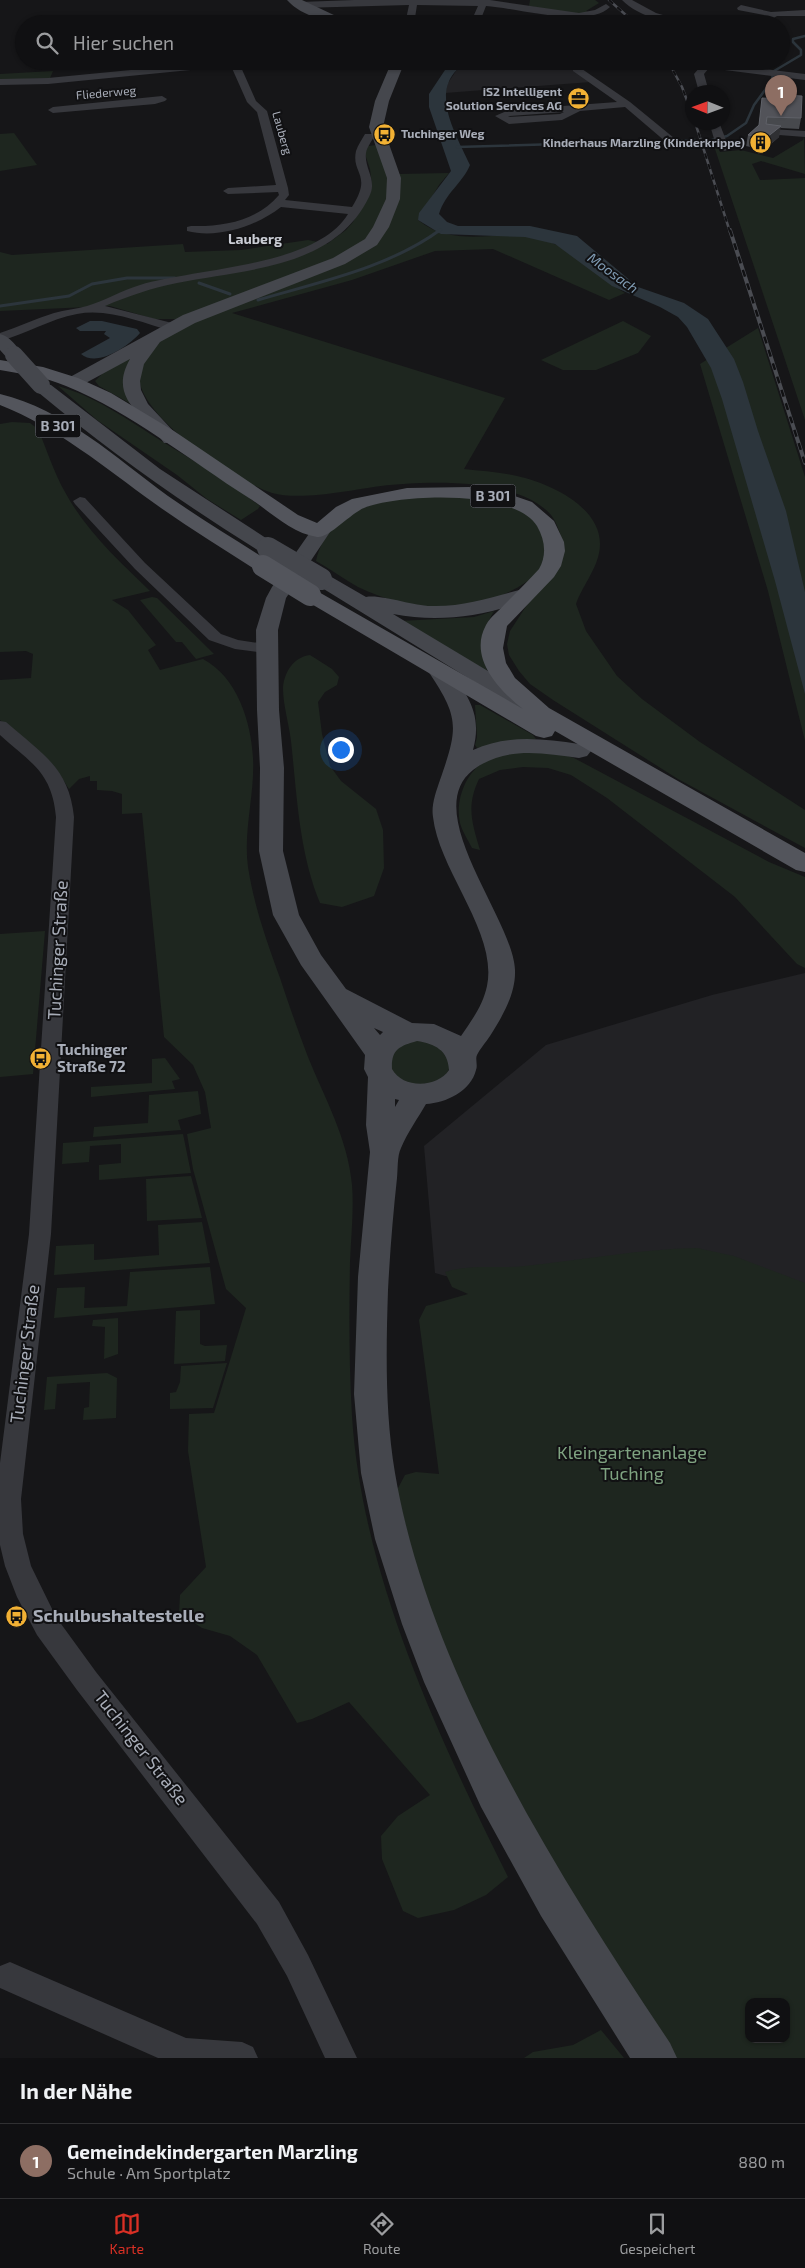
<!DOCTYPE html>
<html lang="de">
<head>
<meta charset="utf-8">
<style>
  :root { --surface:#101012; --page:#1e1e20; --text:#f1f3f6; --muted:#9c9d9f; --line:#303032; --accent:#d93025 }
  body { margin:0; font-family:"Exo 2",sans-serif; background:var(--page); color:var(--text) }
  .controls { position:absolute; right:15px; bottom:15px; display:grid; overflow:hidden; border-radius:10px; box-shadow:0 1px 4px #0004 }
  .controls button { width:45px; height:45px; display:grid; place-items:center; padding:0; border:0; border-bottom:1px solid var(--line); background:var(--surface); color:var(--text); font:25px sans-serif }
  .compass { position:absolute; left:685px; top:85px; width:45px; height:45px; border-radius:50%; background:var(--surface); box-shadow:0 1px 4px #0004; rotate:271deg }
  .you { position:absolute; left:340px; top:749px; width:18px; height:18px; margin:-12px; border:4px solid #fff; border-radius:50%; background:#1a73e8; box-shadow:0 0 0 8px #1a73e833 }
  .badge { display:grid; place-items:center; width:32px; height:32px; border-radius:50%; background:var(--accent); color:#fff; font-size:16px; font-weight:700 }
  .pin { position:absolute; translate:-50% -41px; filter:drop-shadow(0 1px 2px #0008) }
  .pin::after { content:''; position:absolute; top:26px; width:18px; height:15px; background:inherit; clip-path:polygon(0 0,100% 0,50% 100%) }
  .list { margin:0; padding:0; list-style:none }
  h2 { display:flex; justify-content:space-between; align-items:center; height:65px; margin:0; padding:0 20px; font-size:21px }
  h2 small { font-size:16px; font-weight:400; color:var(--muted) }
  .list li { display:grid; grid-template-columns:32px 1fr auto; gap:15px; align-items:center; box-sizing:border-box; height:75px; padding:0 20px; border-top:1px solid var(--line) }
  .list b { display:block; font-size:19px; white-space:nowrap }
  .list p { margin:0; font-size:16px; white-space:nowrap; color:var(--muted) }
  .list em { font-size:16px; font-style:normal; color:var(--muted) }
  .icon { flex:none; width:28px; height:28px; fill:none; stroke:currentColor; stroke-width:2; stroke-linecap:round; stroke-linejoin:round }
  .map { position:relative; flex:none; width:805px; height:2058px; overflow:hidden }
  .search { position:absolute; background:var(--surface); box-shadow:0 1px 4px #0004; left:15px; right:15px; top:15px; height:55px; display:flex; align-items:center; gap:12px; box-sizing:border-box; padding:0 18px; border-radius:28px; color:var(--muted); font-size:19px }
  .sheet { height:140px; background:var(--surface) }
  nav { display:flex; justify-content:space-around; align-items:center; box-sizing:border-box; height:70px; border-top:1px solid var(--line); background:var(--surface); font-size:14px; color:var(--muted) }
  nav a { display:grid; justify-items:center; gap:2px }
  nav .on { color:var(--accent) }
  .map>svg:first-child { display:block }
</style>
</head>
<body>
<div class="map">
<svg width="805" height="2058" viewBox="0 0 805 2058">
  <rect width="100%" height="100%" fill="#161618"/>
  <!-- built -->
  <g fill="#222225">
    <path d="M469,61h118l-13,5 17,16 -146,11 3,-10 8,-12z"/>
    <path d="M805,973v336l-331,-25 -39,-11 -11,-127 122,-101 166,-50z"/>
  </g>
  <!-- green -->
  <g fill="#1e261f" fill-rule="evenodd">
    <path d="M530,0h65l4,3 -13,8 3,2h-22l-38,-7z"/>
    <path d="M53,71l-3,7 -50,2v-6z"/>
    <path d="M14,133l23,32 -37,6v-37z"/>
    <path d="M804,137l1,37 -44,-13 -9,3 8,16 45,-2v242l-92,-277h4l3,9 21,-2 32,8 30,-18z"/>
    <path d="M377,145l14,32 -1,22 -12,28 -32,30 -169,62h-23l-44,-13 -110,5v-59l12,3 171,-11 2,8 56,-2 67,-10 19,4 19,-14 7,-8 19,-37 -2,-16 -5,-15 3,-8z"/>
    <path d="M449,173l-10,12 -21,35c37,30 81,8 123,19 31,8 56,39 84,54l-16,7 -116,-51 -58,2 -83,29 -120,33 273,85 -41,71c17,2 36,3 53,7 32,7 83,30 83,68 0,22 -17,40 -24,60l10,27 31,45 25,23 58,43 105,68v38l-127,-69 -125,-79 -23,-16 -11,-13 -10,-16 -2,-11 3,-13 24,-37 29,-51c-3,-10 -6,-20 -12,-28 -33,-38 -124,-34 -170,-29 -30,4 -80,15 -109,7 -33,-10 -144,-82 -132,-123 5,-18 22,-32 36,-42l188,-79 35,-75z"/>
    <path d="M623,321l28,15 -13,17 -42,17h-33l-22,-10z"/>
    <path d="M758,328l47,149v264l-37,-150 -68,-227z"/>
    <path d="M135,352c-11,21 -15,29 -4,52l-32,-18 -4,-5 12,-12z"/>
    <path d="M58,386c39,11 70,34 105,56 33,20 66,40 97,64l-2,3 -17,11 -34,-21 -30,-24 -80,-55z"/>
    <path d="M12,422l18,1 8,6c9,21 16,44 27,63 21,39 54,69 85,99l-38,9 16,10 28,35 -8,5 12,20 43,-11c34,18 48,62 50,99 2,36 -10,73 -5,109 6,39 19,75 32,111 9,27 18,53 28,79 17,42 40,82 44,128 2,25 -1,52 -2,77 -1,51 -1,103 2,154 10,159 86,320 156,461l-22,18 -32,15 -36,8 -15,-7 -21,-52 -1,-23 17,-20 32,-21 -81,-93 -37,17 -15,4 -40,-68 -27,-19 -28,-8 -23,-15 1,-18 26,-28 -18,-116 1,-37 25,-1 32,-105 -20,-19 -33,-120 -6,-35 24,-6 -6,-36 -12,-27 -29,-28 -22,-224 -20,1v-20l-10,-3 -15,-1v-9h-7v-5l-11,3 -10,10 -11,-17 -58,-52v-40l31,-2 2,-24 -7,-3 -26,1v-228z"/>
    <path d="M462,495l57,11 25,20v42c-50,47 -125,49 -186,19 -14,-8 -28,-18 -42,-26 15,-66 93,-64 146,-66z"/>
    <path d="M152,597l5,1 57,56 -18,5 -14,-17h-6l-36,-42z"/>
    <path d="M494,611c-14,25 -15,35 -6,62l-88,-52 74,-4z"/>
    <path d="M310,655l22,14 7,8 -2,8 -12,7 -7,10 4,32 8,32 11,15 35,28 7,21 1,38 -10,28 -32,11 -22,-4c-21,-51 -23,-107 -29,-162 -2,-17 -8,-36 -8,-53 1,-16 11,-31 27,-33z"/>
    <path d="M475,705h5l53,30 3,4 -59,9 -2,-3 2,-8z"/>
    <path d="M513,751l49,3 12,4 195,104 36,15v91l-8,-4 -62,-67 -128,-99 -36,-23 -23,-7 -25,-1 -23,3 -21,9c-13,27 -7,44 1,71l-8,-2c-4,-8 -10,-17 -12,-25 -5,-21 5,-50 24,-61 8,-5 20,-8 29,-11z"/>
    <path d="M45,931l-12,143 -33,3v-143z"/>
    <path d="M404,1040l32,2 15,22c-7,24 -30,20 -51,20l-16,-27z"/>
    <path d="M165,1058l15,21 -8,2 3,8 -84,8v-10l61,-4v-24z"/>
    <path d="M198,1091l3,23 -23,6 3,10 -88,7 1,-10 54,-4 1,-28z"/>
    <path d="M183,1134l8,39 -92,7v-15l22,-2v-19l-31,2 -1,16 -27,2 1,-21z"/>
    <path d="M191,1176l11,42 -55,3 -1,-42z"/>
    <path d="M202,1222l8,41 -156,12 2,-29 38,-2v16l65,-5 -1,-30z"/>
    <path d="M697,1248l37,8 71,27v775h-130l-81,-122 -122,-221 -47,-110 -28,-115 8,-15 11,-3 23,2 -20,-154 7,-14 42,-12 -16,-7 -7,-15c27,-8 53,-3 80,-6 58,-6 114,-17 172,-18zM749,2002h37v37h-37z"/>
    <path d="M210,1267l5,37 -161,14 3,-30 28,-1 -1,21 43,-2 3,-34z"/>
    <path d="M200,1310v34l5,2 22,-1 -2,16 -51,3 2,-53z"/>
    <path d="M118,1318v36l-14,5 1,-32 -13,-1 1,-6z"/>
    <path d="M227,1363l-14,45 -43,1v-16l6,-1 4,-10 1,-16z"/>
    <path d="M107,1373l10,5 -1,40 -33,2 1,-12 5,-1 1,-25 -33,2 -2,25 -11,1 3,-33z"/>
    <path d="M601,2030l23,28h-100l9,-6 40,-7z"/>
  </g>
  <!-- water -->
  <g fill="#2c353c">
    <path d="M451,61h18c-44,24 -14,71 1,104 -8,19 -24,27 -31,49l8,8 11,4h72l47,10 61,51 46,16 24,16 26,40 9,23 15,49 28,80 19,81v102l-30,-113 -53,-182 -11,-31 -24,-41 -9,-10 -18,-10 -48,-21 -57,-42 -30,-7 -84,-3 -23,-14 1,-7 32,-42 -22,-64v-13z"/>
    <path d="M90,321h12l35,8 3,4c-11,13 -43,35 -59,21l29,-16 -6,-4 2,-3h-26l-4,-3z"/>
  </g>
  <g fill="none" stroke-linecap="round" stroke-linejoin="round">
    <!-- stream-far1 -->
    <g stroke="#2c353c" stroke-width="2.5">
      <path d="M712,140l15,-4 19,-13 8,-18 17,-23 3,-11 27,-16v-5l-8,-8v-3l12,-3"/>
      <path d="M457,147l238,-7"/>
      <path d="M439,232l2,-2"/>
    </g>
    <!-- stream -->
    <g stroke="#2c353c" stroke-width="3">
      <path d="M199,283l31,11"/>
      <path d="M258,300c61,-18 130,-32 182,-70"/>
      <path d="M0,306l69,-10 23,-12 35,-6h48"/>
    </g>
    <!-- street -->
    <g fill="#37383d" fill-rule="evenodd">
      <path d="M354,0h136l89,13 16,-3 11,-6 4,3c-22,22 -93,1 -124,-1l-7,18h-9l8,-18 -61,-1 -3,19h-9l4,-19 -109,3 -4,-3 4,-3z"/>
      <path d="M622,0h10l24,13 38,11c-24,0 -54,-6 -72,-24z"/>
      <path d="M741,5l30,7 34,-2v6h-28l-14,8h-11l12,-9 -26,-5 -1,-2z"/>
      <path d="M224,61h37l-21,4 16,36 11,10 21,77 1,7 -4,5 67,7c21,-33 -1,-33 4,-56 2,-6 6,-12 9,-17h8l1,2c-2,5 -7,11 -8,17 -2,16 12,27 3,44 -35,72 -124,72 -192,86 -25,5 -49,13 -72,23l71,18 2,3 -2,3 -4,1c-31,-8 -62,-23 -95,-17 -27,5 -51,20 -77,27v-8c18,-6 35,-14 54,-20 11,-3 22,-4 33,-7 18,-5 35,-16 53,-21 56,-17 176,-18 208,-71l-67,-7c-24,19 -63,32 -94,24v-4l4,-1c32,1 66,-5 88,-31l-1,-3 -50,2 -5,-3 5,-3 48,-3 -19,-73 -10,-10 -16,-36 -183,18 -48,1v-6l48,-1z"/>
      <path d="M583,61h14l-15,8 48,33 44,36v4h-8l-41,-35 -45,4 -18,9 -53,4 -14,-8 14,-6 108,-8 -44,-31v-4zM564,112l-4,2 -52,3 2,-1z"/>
      <path d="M669,61h30l106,13v6l-96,-12 -5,6 5,18h-10l-5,-18 6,-7z"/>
      <path d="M162,96l5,3 -2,2 -10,3 -102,9 -5,-3 5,-3z"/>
      <path d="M709,122h10l10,26 -1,2 -4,1 -4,-1 -5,-8z"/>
      <path d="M770,129l35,2v6l-39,-3v-4z"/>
      <path d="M80,497l5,1 60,65 76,71 17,6 34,5 2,3 -2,3 -6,2 -31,-4 -26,-9 -74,-71 -60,-65 -2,-3z"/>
      <path d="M0,721l6,1c35,31 63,45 68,95l-23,417 -30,265 2,35 8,32 25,51 40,55 183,230 29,53 49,103h-32l-38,-82 -30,-52 -180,-234 -40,-55 -20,-38 -12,-31 -5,-21v-82l29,-229 27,-417c-4,-45 -25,-54 -56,-82z"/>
      <path d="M10,1962l176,76 56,4 11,5 5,11h-100l-158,-70v-22z"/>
    </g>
    <!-- secondary -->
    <g fill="#45474d" fill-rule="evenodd">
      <path d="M287,0h15l51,24c-21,0 -51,-7 -66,-24z"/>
      <path d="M392,61h13l-16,40 -6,26 18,51 -1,21 -11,28 -12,18 -32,19 -150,59 -35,19 -16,22 -4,17 1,9 7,14 29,31 3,4 -2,4h-14c-19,-28 -57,-44 -34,-84l-48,26h-12l-3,-4 3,-4 113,-62 150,-57 32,-19 8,-12 13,-28 1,-21 -18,-51 6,-26z"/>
      <path d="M0,334c10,2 17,13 23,21l-3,4h-12l-8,-9z"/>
      <path d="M45,384l6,1 109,84 115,75 3,4 -3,4 -7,2 -7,-2c-78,-48 -152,-101 -222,-159l-3,-4 3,-4z"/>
      <path d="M320,526l7,2 3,4 -44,66 -8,32 1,80 5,58 -1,83 16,64 22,40 25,34 66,34 22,1 27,12c11,-16 22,-31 26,-50 11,-53 -48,-115 -54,-169 -2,-12 3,-25 7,-37 18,-52 20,-62 -12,-109l3,-5 8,-2 8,2c20,29 36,47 26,84 35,-16 70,-11 106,-6l8,2 4,5 -4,5 -8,2c-37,-5 -74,-12 -106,12 -54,42 40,148 42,200 1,24 -13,47 -25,66 -4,6 -10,13 -13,19 -2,4 1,10 -1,15 -5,21 -30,33 -50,34 -8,14 -19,29 -25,44 -4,8 -3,21 -4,30 -4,37 -7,74 -9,112 -2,61 -3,123 7,183 34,200 164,403 275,570l7,15h-47l-89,-142 -60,-109 -57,-125 -22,-58 -27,-85 -14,-66 -7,-79 4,-117 12,-125 -4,-27 2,-48 -4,-8 1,-14 -64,-90 -28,-50 -14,-64 1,-83 -3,-58 -1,-80 10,-32 6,-11 41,-59zM374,1028l9,4 -3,3zM417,1041c18,3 31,9 32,29 -12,18 -46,19 -57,-1 -1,-19 7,-23 25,-28zM395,1099l4,1 -4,7z"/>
      <path d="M321,573l7,2 38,22c15,-3 47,9 65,9 33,1 61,-9 92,-17l7,2 3,4 -3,4c-45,17 -89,24 -137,15l148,89 3,5 -3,5 -8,2 -8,-2 -211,-130 -3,-4 3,-4z"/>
    </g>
    <!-- primary -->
    <g fill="#53555c" fill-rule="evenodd">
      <path d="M0,360l43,7 35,11 33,15 63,38 124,84 19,8 19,-16 16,-8 55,-11 62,-1 37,6 26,9 22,19 10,21 1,9 -4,15 -7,11 -47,49 -4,22 3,15 9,15 34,30 256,145v19l-9,-2 -241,-139 -3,5 -8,2 -8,-2 -233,-137 -3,-4 3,-4 7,-2 7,2 206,118c-24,-19 -55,-51 -37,-84 5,-9 12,-13 18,-20 12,-12 24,-24 35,-36 8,-14 6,-29 -2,-43 -23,-37 -138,-32 -173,-18 -13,5 -36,31 -47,29 -26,-4 -46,-25 -68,-39 -60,-38 -117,-85 -183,-112 -21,-9 -43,-12 -66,-16z"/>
      <path d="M0,394c64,15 116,64 168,102 33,23 68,44 102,66l3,4 -3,4 -7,2 -7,-2c-34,-22 -69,-43 -102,-67 -50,-36 -96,-75 -154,-98z"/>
    </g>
    <defs>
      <g id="rail-far1">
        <path d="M609,0l27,24"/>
        <path d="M668,61l14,26 10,27"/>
        <path d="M695,122l35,110"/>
      </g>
      <path id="rail" d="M730,230l75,233"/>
    </defs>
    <!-- rail-far1 casing -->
    <use href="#rail-far1" stroke="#4a4c52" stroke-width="2.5"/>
    <!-- rail casing -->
    <use href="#rail" stroke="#4a4c52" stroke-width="4"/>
    <!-- rail-far1 -->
    <use href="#rail-far1" stroke="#111113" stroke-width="2" stroke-dasharray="5.5" stroke-linecap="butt"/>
    <!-- rail -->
    <use href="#rail" stroke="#111113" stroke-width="2.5" stroke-dasharray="7" stroke-linecap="butt"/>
    <!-- secondary-bridge-far1 -->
    <path stroke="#45474d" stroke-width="18" d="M14,355l27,30"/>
    <!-- secondary-bridge -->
    <path stroke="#45474d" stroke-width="22" d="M268,548l53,31"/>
    <!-- primary-bridge -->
    <path stroke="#53555c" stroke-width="22" d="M263,566l47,29"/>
  </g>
  <!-- wall -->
  <path fill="#47494d" d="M762,98l39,20 -2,11 -19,-1 -1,9 -15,13 -18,-4 2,-11 11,-10z"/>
  <!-- shaded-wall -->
  <path fill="#2f3033" d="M781,126l-2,11 -15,13 2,-12z"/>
  <!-- building -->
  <path fill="#525359" stroke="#5f6168" d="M783,95l19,1 -1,22 -34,-1 -1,7 15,2 -15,12 -18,-3 11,-10 3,-27 21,1z"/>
  <!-- icons -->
  <defs>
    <symbol id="office-disc" viewBox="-11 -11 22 22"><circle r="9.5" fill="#f2b134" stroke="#111113"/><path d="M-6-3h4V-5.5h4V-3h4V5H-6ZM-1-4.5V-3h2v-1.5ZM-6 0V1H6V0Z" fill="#111"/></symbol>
    <symbol id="bus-disc" viewBox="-11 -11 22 22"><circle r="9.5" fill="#f2b134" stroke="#111113"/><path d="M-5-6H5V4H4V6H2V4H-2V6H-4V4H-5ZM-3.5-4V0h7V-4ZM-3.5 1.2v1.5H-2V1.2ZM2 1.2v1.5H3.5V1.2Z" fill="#111"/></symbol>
    <symbol id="building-disc" viewBox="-11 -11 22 22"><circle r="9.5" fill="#f2b134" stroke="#111113"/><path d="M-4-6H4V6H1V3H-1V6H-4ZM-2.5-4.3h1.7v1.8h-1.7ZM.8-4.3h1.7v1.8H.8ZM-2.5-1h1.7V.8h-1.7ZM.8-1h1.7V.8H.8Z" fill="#111"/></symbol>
  </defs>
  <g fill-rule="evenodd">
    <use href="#office-disc" x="566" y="86" width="25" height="25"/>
    <use href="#bus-disc" x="372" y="122" width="25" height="25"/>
    <use href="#building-disc" x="748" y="130" width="25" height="25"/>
    <use href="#bus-disc" x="28" y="1046" width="25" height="25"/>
    <use href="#bus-disc" x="4" y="1604" width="25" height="25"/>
  </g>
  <g text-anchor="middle" stroke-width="4" stroke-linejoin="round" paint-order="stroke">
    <!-- far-poi labels -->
    <g font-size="12" font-weight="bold" fill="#a8adb8" stroke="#111113" text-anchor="end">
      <text x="562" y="96">iS2 Intelligent<tspan x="562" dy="14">Solution Services AG</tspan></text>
      <text x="401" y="138" text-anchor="start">Tuchinger Weg</text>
      <text x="745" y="147">Kinderhaus Marzling (Kinderkrippe)</text>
    </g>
    <!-- far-street labels -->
    <g font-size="12" fill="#a8adb8" stroke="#111113">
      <text transform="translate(106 93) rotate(-5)" y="4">Fliederweg</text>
      <text transform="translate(282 133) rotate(74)" y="4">Lauberg</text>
    </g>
    <!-- far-neighbourhood labels -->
    <g font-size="14" font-weight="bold" fill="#c9ccd4" stroke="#111113">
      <text x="255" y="244">Lauberg</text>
    </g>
    <!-- far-water labels -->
    <g font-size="14" font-style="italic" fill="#7f9bb3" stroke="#111113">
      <text transform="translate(613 273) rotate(36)" y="5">Moosach</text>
    </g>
    <!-- shield labels -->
    <g fill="#111113" stroke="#7b7e86" stroke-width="1">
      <rect x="35.5" y="414.5" width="45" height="23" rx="4"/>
      <rect x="470.5" y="484.5" width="45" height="23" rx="4"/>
    </g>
    <g font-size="14" font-weight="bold" fill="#a8adb8">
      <text x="58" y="431">B 301</text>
      <text x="493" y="501">B 301</text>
    </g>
    <!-- poi labels -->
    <g font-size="15" font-weight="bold" fill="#a8adb8" stroke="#111113" text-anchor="start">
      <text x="57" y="1055">Tuchinger<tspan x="57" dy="17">Straße 72</tspan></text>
    </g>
    <!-- near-street labels -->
    <g font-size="18" fill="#a8adb8" stroke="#111113">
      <text transform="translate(58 950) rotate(-87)" y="6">Tuchinger Straße</text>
      <text transform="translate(25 1354) rotate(-83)" y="6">Tuchinger Straße</text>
      <text transform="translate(141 1748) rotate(52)" y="6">Tuchinger Straße</text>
    </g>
    <!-- near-park labels -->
    <g font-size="18" fill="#7fa381" stroke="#111113">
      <text x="632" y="1459">Kleingartenanlage<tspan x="632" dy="21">Tuching</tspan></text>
    </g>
    <!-- near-poi labels -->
    <g font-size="18" font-weight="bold" fill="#a8adb8" stroke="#111113" text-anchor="start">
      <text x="33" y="1622">Schulbushaltestelle</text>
    </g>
  </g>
</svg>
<div class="controls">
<button><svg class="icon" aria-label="layers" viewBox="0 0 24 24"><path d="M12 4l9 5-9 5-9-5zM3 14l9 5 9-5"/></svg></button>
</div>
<svg class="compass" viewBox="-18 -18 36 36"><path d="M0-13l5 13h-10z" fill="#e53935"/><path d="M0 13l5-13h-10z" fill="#9c9d9f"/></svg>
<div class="you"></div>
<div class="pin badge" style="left:781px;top:116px;background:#8d6e63">1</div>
<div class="search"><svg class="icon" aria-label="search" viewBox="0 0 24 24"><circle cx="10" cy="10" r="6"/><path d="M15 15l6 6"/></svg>Hier suchen</div>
</div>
<section class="sheet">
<h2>In der Nähe<small></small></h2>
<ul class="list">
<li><span class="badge" style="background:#8d6e63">1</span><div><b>Gemeindekindergarten Marzling</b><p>Schule · Am Sportplatz</p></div><em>880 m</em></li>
</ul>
</section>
<nav>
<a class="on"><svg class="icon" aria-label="map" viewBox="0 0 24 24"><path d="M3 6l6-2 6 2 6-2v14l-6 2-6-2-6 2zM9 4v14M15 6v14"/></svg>Karte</a>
<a><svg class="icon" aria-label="directions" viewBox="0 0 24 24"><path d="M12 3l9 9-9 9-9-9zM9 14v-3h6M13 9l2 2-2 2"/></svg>Route</a>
<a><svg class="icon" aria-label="saved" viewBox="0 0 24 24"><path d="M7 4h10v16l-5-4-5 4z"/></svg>Gespeichert</a>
</nav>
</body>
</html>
